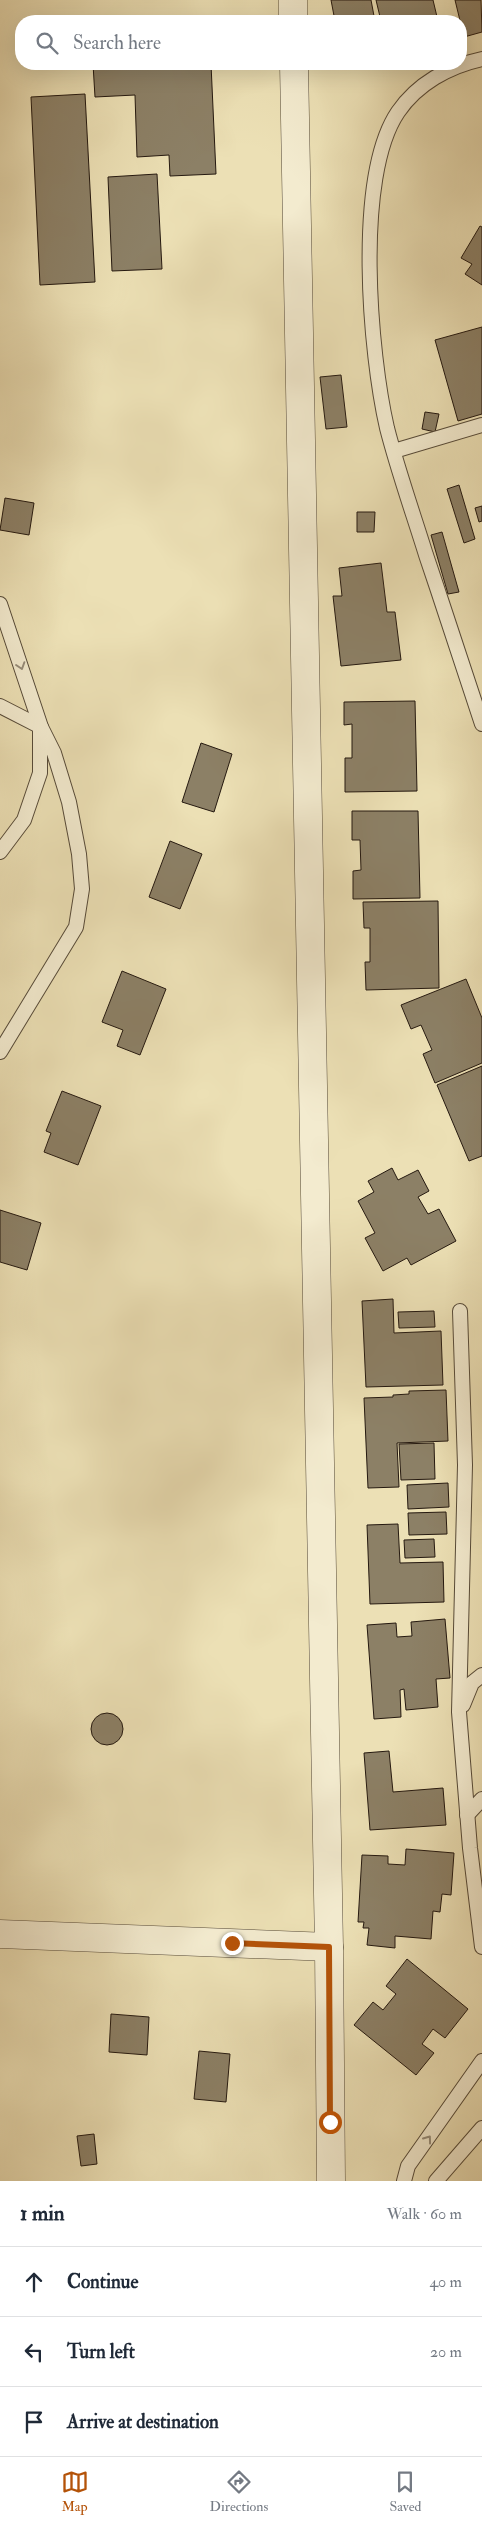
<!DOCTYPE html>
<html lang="en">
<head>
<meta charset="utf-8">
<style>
  :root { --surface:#fff; --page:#f6f6f7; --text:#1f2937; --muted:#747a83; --line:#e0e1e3; --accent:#b45309 }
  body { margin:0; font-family:"IM FELL Double Pica",serif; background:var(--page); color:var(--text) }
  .stop { position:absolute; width:15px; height:15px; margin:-11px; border:4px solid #b45309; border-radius:50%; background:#fff }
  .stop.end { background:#b45309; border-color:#fff; box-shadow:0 1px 5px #0008 }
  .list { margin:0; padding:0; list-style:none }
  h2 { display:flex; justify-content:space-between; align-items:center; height:65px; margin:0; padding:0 20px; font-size:21px }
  h2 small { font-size:16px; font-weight:400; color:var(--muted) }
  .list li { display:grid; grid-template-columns:32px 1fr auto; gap:15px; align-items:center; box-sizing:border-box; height:70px; padding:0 20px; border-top:1px solid var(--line) }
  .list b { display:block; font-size:19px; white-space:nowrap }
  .list em { font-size:16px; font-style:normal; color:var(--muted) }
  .icon { flex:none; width:28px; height:28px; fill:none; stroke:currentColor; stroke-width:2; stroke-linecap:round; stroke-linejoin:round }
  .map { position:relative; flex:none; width:482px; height:2181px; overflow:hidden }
  .search { position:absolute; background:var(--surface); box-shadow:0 5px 20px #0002; left:15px; right:15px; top:15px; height:55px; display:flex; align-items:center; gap:12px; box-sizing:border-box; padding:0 18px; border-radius:20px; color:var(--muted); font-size:19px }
  .sheet { height:275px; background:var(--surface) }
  nav { display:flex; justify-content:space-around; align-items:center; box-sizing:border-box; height:70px; border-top:1px solid var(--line); background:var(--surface); font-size:14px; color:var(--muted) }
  nav a { display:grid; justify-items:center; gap:2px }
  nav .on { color:var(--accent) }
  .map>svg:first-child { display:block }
</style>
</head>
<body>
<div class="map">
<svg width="482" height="2181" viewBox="0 0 482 2181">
  <rect width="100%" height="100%" fill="#ece0b5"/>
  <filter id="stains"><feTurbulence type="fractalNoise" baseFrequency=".004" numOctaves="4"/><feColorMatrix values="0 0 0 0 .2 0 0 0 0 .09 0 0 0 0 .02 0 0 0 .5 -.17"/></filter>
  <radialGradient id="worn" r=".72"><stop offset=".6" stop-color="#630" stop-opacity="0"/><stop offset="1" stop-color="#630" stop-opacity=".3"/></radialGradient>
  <!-- building -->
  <g fill="#8c8066" stroke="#251910">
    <path d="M331,0h40l3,16 -39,5z"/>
    <path d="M376,0h57l5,21h-57z"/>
    <path d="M455,0h26l1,32 -18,5z"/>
    <path d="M93,64h118l5,110 -46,2 -1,-21 -32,2 -2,-62 -40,2z"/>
    <path d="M85,94l10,188 -55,3 -9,-188z"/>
    <path d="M157,174l5,95 -50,2 -4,-94z"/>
    <path d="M480,226l2,1v58l-17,-11 7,-10 -11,-6z"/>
    <path d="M482,327v87l-24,7 -23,-81z"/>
    <path d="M341,375l6,52 -21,2 -6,-52z"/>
    <path d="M425,412l14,2 -4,18 -13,-3z"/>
    <path d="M459,485l16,54 -11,4 -17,-54z"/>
    <path d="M5,498l29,5 -5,32 -29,-5z"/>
    <path d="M482,506v15l-3,1 -4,-14z"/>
    <path d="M357,512h18l-1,20h-17z"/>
    <path d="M442,532l17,60 -11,2 -17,-59z"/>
    <path d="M381,563l6,49h8l6,48 -60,6 -8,-70h9l-3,-28z"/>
    <path d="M415,701l2,90 -72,1v-34h7v-34l-8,1v-23z"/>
    <path d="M201,743l31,11 -18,58 -32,-10z"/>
    <path d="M352,811h66l2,87 -67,1v-28l8,-1 -1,-30h-8z"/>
    <path d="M170,841l32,13 -22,55 -31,-12z"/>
    <path d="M438,901l1,87 -73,2 -1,-28h5v-34h-6l-1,-26z"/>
    <path d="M122,971l44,18 -26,66 -23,-9 6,-16 -21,-8z"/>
    <path d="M466,979l16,39v45l-47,20 -12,-29 9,-4 -11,-25 -10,4 -10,-24z"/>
    <path d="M482,1066v90l-13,5 -32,-76z"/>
    <path d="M62,1091l39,15 -23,59 -34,-13 7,-19 -5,-2z"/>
    <path d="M392,1168l6,12 20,-10 11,21 -11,6 10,17 11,-5 17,32 -45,24 -4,-7 -24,13 -18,-33 10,-5 -17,-32 16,-9 -6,-11z"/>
    <path d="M0,1210l41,13 -14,47 -27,-8z"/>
    <path d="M393,1299l1,34 47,-2 2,54 -77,2 -4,-86z"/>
    <path d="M434,1311l1,16 -36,1 -1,-16z"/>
    <path d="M446,1390l2,51 -51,2 2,44 -31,1 -4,-90 29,-1v-2l16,-1v-3z"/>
    <path d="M434,1443l1,36 -34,1 -2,-36z"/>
    <path d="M448,1483l1,24 -41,2 -1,-24z"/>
    <path d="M446,1512l1,22 -38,1 -1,-22z"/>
    <path d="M398,1524l2,39 43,-1 1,40 -74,2 -3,-79z"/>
    <path d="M434,1539l1,18 -30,1 -1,-18z"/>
    <path d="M445,1619l5,59 -14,1 2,28 -32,3 -2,-21 -4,1 1,27 -27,2 -7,-94 29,-2 1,14 15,-1 -1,-14z"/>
    <circle cx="107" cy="1729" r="16"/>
    <path d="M389,1751l4,41 50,-4 3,37 -76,5 -6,-77z"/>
    <path d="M406,1849l48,4 -3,42 -9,-1 -2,18 -7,-1 -2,28 -36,-3v12l-28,-3 2,-17h-6l1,-6h-6l4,-67 26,1v8l17,1z"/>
    <path d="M407,1959l61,50 -23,29 -12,-9 -11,15 12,9 -18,22 -62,-50 19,-23 10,8 13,-16 -10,-8z"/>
    <path d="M111,2014l38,3 -2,38 -38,-3z"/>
    <path d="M199,2051l31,3 -4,48 -32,-3z"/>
    <path d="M94,2134l3,30 -16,2 -4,-30z"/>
  </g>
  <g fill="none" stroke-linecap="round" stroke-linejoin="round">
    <defs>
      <g id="service">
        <path d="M482,59c-33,7 -65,25 -84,53 -44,65 -28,242 -11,316 11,43 26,85 39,127 19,56 37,112 56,169"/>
        <path d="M394,451l88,-26"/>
        <path d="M0,604l41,123 13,26 15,49 10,52 3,35 -6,38 -76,125"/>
        <path d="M0,706l41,21"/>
        <path d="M0,852l24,-32 16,-47v-43"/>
        <path d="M460,1311l5,154 -6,247 11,136 12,99"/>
        <path d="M463,1705l9,-22 10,-8"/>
        <path d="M467,1815l15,-16"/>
        <path d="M404,2181l4,-15 74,-105"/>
        <path d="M436,2181l46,-53"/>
      </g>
      <g id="minor">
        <path d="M293,0v21"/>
        <path d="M294,64l35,1883 2,234"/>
        <path d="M0,1934l329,13"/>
      </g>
    </defs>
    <!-- service casing -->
    <use href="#service" stroke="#574b39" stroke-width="16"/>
    <!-- minor casing -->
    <use href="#minor" stroke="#574b39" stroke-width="29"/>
    <!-- service -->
    <use href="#service" stroke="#f3ebcf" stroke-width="14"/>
    <!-- minor -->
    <use href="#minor" stroke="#f3ebcf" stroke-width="28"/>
  </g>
  <!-- one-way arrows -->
  <defs><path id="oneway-chevron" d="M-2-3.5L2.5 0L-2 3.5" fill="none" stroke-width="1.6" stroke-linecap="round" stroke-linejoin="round" transform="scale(1.25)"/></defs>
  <g stroke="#968c79">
    <use href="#oneway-chevron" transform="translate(21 666) rotate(72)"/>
    <use href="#oneway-chevron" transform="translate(428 2139) rotate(-54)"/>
  </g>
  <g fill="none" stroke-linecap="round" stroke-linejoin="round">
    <!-- route -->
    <path stroke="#b45309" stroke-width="6" d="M232,1943l97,4 1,175"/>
  </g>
  <rect width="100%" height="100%" filter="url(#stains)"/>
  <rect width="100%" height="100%" fill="url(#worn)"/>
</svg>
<div class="stop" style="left:330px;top:2122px"></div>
<div class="stop end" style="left:232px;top:1943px"></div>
<div class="search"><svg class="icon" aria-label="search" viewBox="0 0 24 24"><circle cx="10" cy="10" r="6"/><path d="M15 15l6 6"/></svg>Search here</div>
</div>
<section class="sheet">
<h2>1 min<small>Walk · 60 m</small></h2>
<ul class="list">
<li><svg class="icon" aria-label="ahead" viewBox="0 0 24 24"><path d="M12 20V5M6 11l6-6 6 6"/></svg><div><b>Continue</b></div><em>40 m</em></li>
<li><svg class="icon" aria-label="left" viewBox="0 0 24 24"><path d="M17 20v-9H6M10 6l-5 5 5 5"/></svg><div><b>Turn left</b></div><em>20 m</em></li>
<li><svg class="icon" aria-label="arrive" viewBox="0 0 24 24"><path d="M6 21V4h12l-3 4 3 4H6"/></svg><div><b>Arrive at destination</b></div></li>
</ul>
</section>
<nav>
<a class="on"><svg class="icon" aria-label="map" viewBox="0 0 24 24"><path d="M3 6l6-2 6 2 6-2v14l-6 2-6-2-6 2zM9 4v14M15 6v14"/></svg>Map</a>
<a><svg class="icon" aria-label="directions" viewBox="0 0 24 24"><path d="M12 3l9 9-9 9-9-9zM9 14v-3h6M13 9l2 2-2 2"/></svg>Directions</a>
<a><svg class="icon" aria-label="saved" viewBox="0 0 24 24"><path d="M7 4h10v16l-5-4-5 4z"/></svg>Saved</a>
</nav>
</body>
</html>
